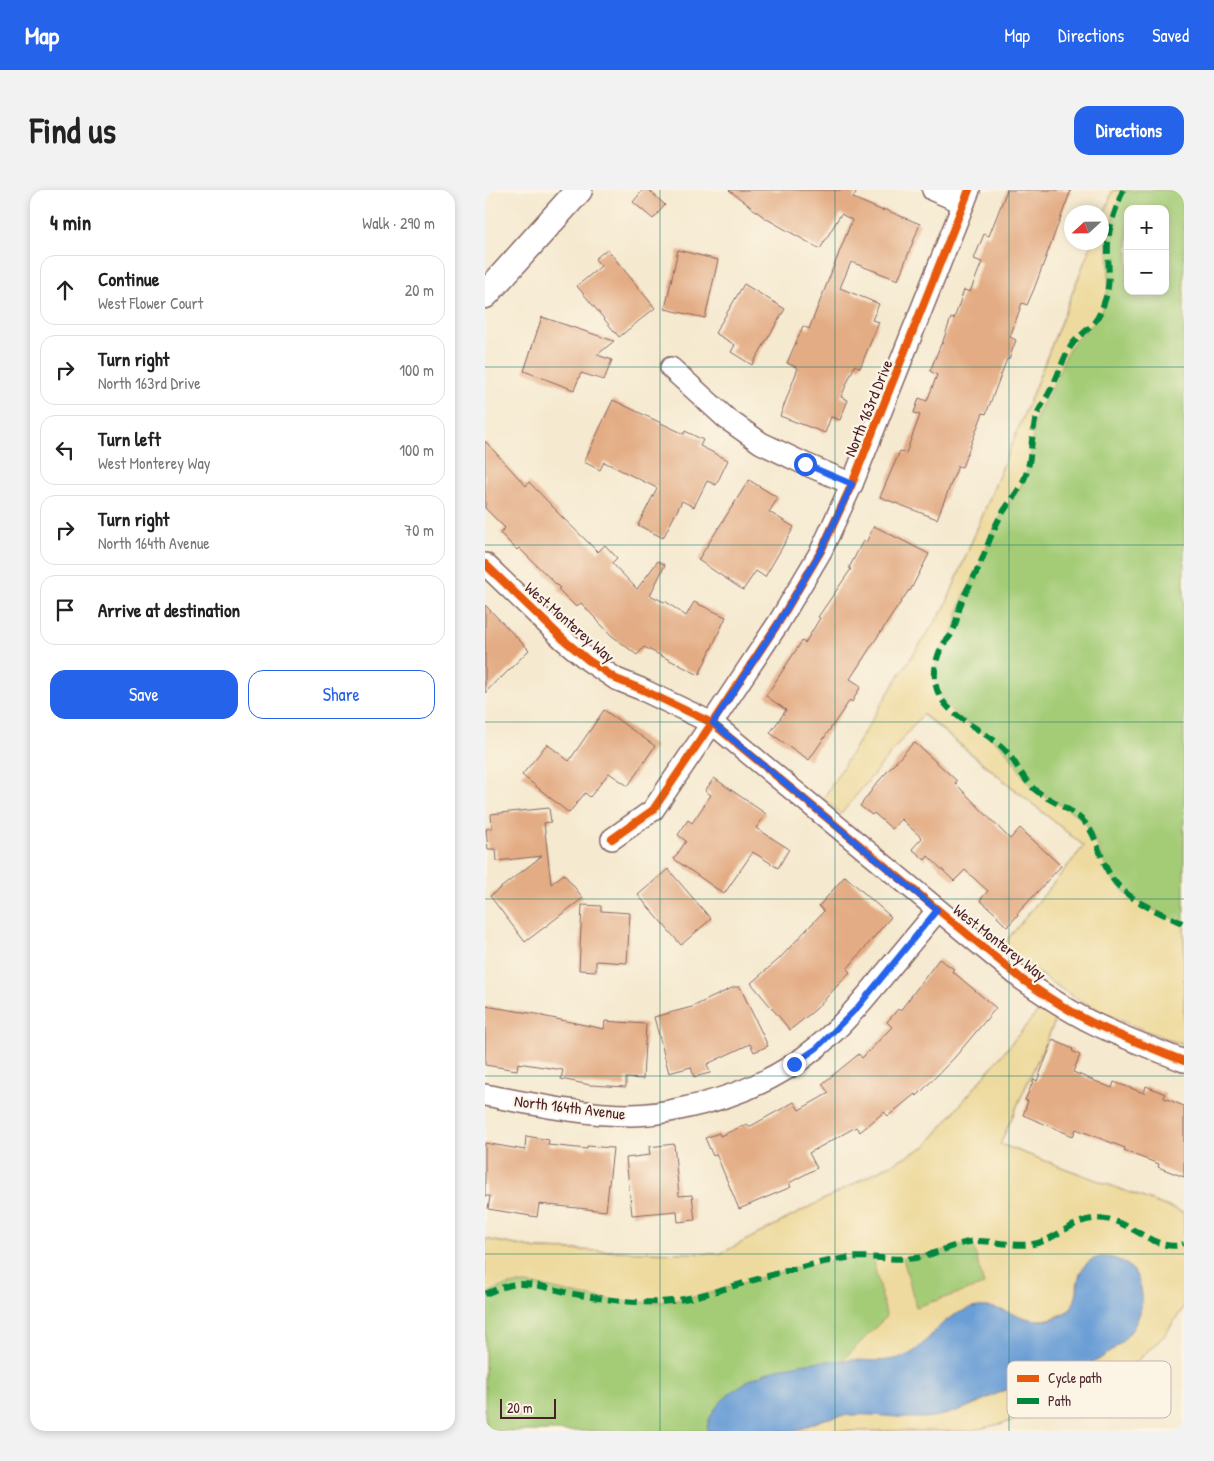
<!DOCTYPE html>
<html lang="en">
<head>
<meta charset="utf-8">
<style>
  :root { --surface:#fff; --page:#f2f2f2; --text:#222; --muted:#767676; --line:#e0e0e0; --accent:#2563eb }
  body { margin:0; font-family:"Patrick Hand",sans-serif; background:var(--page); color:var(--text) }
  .controls { position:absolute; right:15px; top:15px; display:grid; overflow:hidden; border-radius:10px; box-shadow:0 2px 8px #0003 }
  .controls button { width:45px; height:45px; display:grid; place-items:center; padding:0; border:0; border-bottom:1px solid var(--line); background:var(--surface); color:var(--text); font:25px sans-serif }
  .compass { position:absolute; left:579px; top:15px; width:45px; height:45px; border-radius:50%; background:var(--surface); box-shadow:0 2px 8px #0003; rotate:248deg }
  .scale { position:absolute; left:15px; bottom:12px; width:56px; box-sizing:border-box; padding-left:5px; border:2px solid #4a1f2b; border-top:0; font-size:14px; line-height:18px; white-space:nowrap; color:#4a1f2b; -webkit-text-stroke:4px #fcf5e5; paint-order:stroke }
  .stop { position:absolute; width:15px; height:15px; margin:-11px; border:4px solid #2563eb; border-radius:50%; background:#fff }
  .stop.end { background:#2563eb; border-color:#fff; box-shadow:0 1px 5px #0008 }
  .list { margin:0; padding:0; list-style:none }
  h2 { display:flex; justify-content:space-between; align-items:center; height:65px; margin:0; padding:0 20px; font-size:21px }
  h2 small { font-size:16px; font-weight:400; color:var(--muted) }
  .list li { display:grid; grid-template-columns:32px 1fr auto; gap:15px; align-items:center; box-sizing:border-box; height:70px; margin:0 10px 10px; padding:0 10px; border:1px solid var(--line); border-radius:15px }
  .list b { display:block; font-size:19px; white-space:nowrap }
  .list p { margin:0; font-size:16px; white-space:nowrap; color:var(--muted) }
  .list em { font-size:16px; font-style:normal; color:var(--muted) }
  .actions { display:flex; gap:10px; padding:15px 20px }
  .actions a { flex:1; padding:11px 0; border:1px solid var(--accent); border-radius:15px; text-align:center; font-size:18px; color:var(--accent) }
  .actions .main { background:var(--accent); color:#fff }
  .icon { flex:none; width:28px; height:28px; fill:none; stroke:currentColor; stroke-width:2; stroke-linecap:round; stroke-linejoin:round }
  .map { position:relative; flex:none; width:699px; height:1241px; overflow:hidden; border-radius:15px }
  header { display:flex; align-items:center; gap:30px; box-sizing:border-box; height:70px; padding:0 25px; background:var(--accent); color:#fff }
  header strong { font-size:24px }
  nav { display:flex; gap:28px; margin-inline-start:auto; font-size:18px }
  .intro { display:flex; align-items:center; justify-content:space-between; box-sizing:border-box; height:120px; padding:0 30px }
  h1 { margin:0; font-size:35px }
  .button { padding:12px 22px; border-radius:15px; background:var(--accent); color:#fff; font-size:18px; font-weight:700 }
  main { display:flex; gap:30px; padding:0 30px }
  aside { flex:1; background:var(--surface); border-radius:15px; box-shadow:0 2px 8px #0003 }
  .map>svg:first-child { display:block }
</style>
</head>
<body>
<header>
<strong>Map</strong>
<nav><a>Map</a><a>Directions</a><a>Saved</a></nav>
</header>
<div class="intro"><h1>Find us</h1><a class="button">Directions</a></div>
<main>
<aside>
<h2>4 min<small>Walk · 290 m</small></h2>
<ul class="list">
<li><svg class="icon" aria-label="ahead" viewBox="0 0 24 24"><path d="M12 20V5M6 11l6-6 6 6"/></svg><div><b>Continue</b><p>West Flower Court</p></div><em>20 m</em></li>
<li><svg class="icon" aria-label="right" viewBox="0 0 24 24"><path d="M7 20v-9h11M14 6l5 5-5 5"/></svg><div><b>Turn right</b><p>North 163rd Drive</p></div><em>100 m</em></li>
<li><svg class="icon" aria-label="left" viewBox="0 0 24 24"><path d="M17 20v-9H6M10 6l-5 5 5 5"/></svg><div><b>Turn left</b><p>West Monterey Way</p></div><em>100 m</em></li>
<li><svg class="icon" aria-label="right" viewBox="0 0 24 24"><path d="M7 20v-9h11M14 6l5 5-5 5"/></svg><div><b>Turn right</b><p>North 164th Avenue</p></div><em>70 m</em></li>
<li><svg class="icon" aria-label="arrive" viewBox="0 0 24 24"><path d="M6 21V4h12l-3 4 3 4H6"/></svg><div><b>Arrive at destination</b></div></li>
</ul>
<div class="actions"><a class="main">Save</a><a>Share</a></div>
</aside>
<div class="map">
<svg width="699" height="1241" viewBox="0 0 699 1241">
  <rect width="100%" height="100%" fill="#fcf5e5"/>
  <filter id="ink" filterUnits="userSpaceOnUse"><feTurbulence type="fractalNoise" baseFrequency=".02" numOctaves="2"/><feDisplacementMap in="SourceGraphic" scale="10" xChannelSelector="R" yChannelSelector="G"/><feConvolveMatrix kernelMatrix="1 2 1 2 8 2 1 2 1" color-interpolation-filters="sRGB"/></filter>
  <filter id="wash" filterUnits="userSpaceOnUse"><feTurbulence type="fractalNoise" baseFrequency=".0096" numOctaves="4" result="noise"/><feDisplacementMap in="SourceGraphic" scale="20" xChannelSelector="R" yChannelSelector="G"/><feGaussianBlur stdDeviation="1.12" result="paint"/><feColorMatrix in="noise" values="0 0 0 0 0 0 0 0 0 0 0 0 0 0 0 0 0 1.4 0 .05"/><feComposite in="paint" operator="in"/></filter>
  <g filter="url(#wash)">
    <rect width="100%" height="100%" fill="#f5e9cf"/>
    <!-- green -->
    <g fill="#a4cc77" stroke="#777651" fill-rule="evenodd">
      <path d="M628,0h71v855c-26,-10 -53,-19 -79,-32 -37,-18 -70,-41 -103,-67l82,-100 -162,-132 -22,-40 45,-67 87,-212 60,-152 9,-1 1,-22zM643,19h37v82h-37z"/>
      <path d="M555,819l16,10 -56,125 184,69v94l-20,29 -42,39 -31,21 -16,8 -22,7 -83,20h-485v-192l52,10 183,5 206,-108z"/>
    </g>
    <!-- sand -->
    <g fill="#eeda9e" stroke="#9c7c64" fill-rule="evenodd">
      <path d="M628,0h10c-6,16 -14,35 -15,52 -1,21 4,37 -3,58 -3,9 -6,17 -12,24 -7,8 -16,13 -22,22 -9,14 -13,31 -21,45 -4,8 -10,16 -13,24 -7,20 -4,42 -12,62 -6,15 -18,27 -26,42 -10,19 -15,39 -25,58 -5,10 -12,21 -15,33 -2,7 -3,15 -6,21 -2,5 -5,8 -8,11 -8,11 -11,25 -10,39 4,33 43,45 65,64 14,12 20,30 33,43 16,14 38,19 52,35 11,12 14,30 21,44 15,33 48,42 78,57v121c-39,-14 -77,-29 -113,-50 -24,-15 -46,-32 -69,-49l82,-100 -161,-132 -82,100 -18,-15 77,-125 45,-67 87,-212 60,-152 9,-1 1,-22z"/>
      <path d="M555,819l16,10 -56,125 184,69v94l-20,29 -42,39 -31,21 -16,8 -22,7 -83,20h-174c23,-12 46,-18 72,-17 23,1 46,6 69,2 27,-4 51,-20 77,-29 18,-6 38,-8 56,-14 40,-13 91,-54 65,-100 -5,-8 -14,-12 -22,-15 -17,-4 -31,6 -35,22 -2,5 0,11 -1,16 -2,9 -9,16 -17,19 -21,9 -32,4 -53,-3 -7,-3 -26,-4 -34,-4 -4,1 -8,3 -11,4 -10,4 -19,10 -26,18 -8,8 -14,19 -25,24 -21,10 -46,6 -69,7l43,-43 1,-4 -14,-57c-38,-1 -93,15 -130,26 -24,8 -48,16 -74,18 -27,3 -56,0 -83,-5 -22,-4 -45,-13 -68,-12 -11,0 -22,6 -32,10v-55l52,10 183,5 206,-108zM485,1052h2l12,43 -68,22 -13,-49 25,-3z"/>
    </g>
    <!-- water -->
    <path fill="#6a9ed6" stroke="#5a5e80" d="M615,1067c11,0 23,3 31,11 9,9 13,27 10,39 -5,32 -41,55 -69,65 -19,7 -39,8 -59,15 -24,9 -48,24 -74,29 -29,6 -58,-3 -87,-1 -11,1 -23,2 -34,6 -7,3 -16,9 -24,10 -9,0 -18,0 -26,0 -21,0 -41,0 -61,0 0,-14 10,-26 20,-35 35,-31 81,-35 125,-36 14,0 28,2 42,-1 23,-4 29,-17 45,-32 9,-9 21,-16 33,-19 33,-8 58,26 92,6 24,-15 2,-49 36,-57z"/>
    <g id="blocks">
      <!-- building -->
      <g fill="#e3ac84">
        <path d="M158,0h6l16,15 -12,14 -20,-17z"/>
        <path d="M244,0h128l-4,8 30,13v-2l37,15 -22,56 -47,-18 -11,26 39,16 -7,16 7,2 -19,46 -5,-3 -14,32 7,3 -8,20 -9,-3 -6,16 -45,-17 18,-48 -11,-5 16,-37 6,3 43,-109 -11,-6 -21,35 -55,-31z"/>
        <path d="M522,0h64l-37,99 -7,16 -5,-2 -12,34 6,3 -7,19h-2l-21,55 -3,-1 -21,54 -4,-1 -21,53 -57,-22 20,-46 6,2 14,-38 -6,-2 5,-15 8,3 10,-26 -7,-4 11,-27h1l9,-26 3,1 10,-29 6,2 12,-30 -8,-3 10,-25 5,2z"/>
        <path d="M122,59l48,59 -36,29 -42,-51 24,-20 -6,-7z"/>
        <path d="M193,60l40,10 -13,58 -40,-9z"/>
        <path d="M259,94l41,25 -33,56 -21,-13 4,-7 -20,-12z"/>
        <path d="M57,127l72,24 -17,14 15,5 -8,20 -23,-7 -7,17 -50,-19z"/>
        <path d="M128,210l71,34 1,-3 18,9 -3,6 28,14 -12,25 -9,-4 -13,26 -12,-6 -19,37 -25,-13 19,-37 -53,-26 -4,8 -16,-8z"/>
        <path d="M0,251l41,45 3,-4 28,29h-1l42,41 7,-7 12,13 -5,5 25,26 21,-28 7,4 -15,30 14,7 1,-1 21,15 8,-14 32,15 -27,58 -55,-28 -7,8 -26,-20 -30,-32 -5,4 -18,-18 2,-1 -41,-40 -2,2 -17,-17 5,-5 -20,-20z"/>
        <path d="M264,290l29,18 -9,14 25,15 -29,50 -9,-6 -13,19 -45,-30z"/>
        <path d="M389,336l55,28 -19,37 -1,-1 -39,58 -20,31 11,7 -9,16 -2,-2 -41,60 -39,-27 16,-23 -20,-14 36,-55 3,2 15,-25 -2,-1 33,-48 -2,-1 14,-27 3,2z"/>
        <path d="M0,415l44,45 -28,28 -1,-1 -15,16z"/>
        <path d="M119,520l51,36 -27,40 -19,-13 -19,24 -5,-4 -16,20 -47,-38 25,-31 22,17z"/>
        <path d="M429,552l43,39 -2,2 55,56 10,-11 41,38 -44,48 1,1 -11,12 -10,-10 1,-1 -18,-16 8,-9 -23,-21 -11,11 -26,-25 -3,4 -13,-11 10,-11 -21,-19 -9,10 -18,-16 -2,2 -12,-9 17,-23z"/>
        <path d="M229,588l52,36 -10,14 33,21 -11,19 -25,-16 -29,42 -50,-35 12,-18 -8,-6 10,-15 4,3 19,-28 -6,-4z"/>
        <path d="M64,618l2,14 -7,1 7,61 13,-10 19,24 -58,44 -35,-46 52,-40 -45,5 -1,-12h-8l-2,-20 6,-1 -1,-14z"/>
        <path d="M183,679l43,50 -30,26 -43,-50z"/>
        <path d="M360,686l46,41 -44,52 3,3 -34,37 -26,21 -39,-47 27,-23 46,-49 -5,-5z"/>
        <path d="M97,715l19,1v5l29,2 -3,50 -31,-2v10l-17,-1z"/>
        <path d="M454,769l15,10 -2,2 44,37 -41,49 -38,39 -2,-2 -27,22 -4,-4 -24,20 -4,-5 -47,26 8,15 -28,15 2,4 -52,22 -23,-55 -3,2 -8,-18 14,-5 1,3 27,-12 2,3 45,-25 5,8 30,-17 -7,-9 37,-30 3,4 30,-31 -5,-5 11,-13 2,2z"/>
        <path d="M249,797h6l28,59 -14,6 -4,-8 -43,20 3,9 -16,4 -3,-10 -22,6 -15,-56 38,-10z"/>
        <path d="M0,816l57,9v1l62,13 1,-8 41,3 -3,55 -17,-1v9l-36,-2 -29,-6 2,-9 -45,-7 -1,7 -32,-5z"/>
        <path d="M568,850l20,9 -1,2 8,4 -7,17 39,16 2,-6 30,11 2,-7 19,8 -1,4 20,8v71l-26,-10 1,-3 -35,-13 1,-3 -49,-19 -3,7 -50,-21 5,-14 -3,-1 9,-21 3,2z"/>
        <path d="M41,946l23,4 -1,5 39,4v-3l26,2 -7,63 -67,-7 -2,13 -49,-8 2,-13h-5v-53l40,7z"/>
        <path d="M189,954l5,52 13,-1 3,25 -17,2 -1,-11 -45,4 -6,-57 24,-3 -1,-8z"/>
      </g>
    </g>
  </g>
  <g filter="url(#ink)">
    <use href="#blocks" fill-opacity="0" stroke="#866664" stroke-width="1"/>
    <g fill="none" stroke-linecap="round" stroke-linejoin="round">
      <defs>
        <g id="minor">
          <path d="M448,0l31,13"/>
          <path d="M186,178l56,51 34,24 44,21 47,20"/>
          <path d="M0,374l79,76 24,20 28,19 25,10 71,34 311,257c23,16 47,32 72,44 29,14 59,25 89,37"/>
          <path d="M127,649l41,-29 59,-87 67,-101 42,-71 31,-67 117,-294"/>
          <path d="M0,905c48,9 97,20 146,20 18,0 36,-3 53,-7 48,-10 95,-29 133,-61 23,-19 43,-43 62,-66 20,-24 39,-47 58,-70"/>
        </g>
        <path id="tertiary" d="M0,105l94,-105"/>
      </defs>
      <!-- minor casing -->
      <use href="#minor" stroke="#866664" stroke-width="24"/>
      <!-- tertiary casing -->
      <use href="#tertiary" stroke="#866664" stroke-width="29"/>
      <!-- minor -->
      <use href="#minor" stroke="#fff" stroke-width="21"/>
      <!-- tertiary -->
      <use href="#tertiary" stroke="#fff" stroke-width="26"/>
      <!-- quiet -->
      <g stroke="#00873e" stroke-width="6" stroke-dasharray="12 6" stroke-linecap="butt">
        <path d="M638,0c-6,16 -14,35 -15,52 -1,21 4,37 -3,58 -3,9 -6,17 -12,24 -7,8 -16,13 -22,22 -9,14 -13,31 -21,45 -4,8 -10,16 -13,24 -7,20 -4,42 -12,62 -6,15 -18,27 -26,42 -10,19 -15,39 -25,58 -5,10 -12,21 -15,33 -2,7 -3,15 -6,21 -2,5 -5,8 -8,11 -8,11 -11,25 -10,39 4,33 43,45 65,64 14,12 20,30 33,43 16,14 38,19 52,35 11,12 14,30 21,44 15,33 48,42 78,57"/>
        <path d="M0,1104c10,-4 21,-9 32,-10 18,-1 35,5 52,9 33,6 68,12 102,8 25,-3 49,-11 73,-18 34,-10 68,-20 103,-25 23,-3 45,3 68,0 21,-3 41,-16 62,-17 19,0 38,6 56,3 22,-4 37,-22 59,-25 35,-6 62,36 92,25"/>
      </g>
      <defs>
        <g id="cycleway">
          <path d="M0,374l79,76 24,20 28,19 25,10 71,34 311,257c23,16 47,32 72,44 29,14 59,25 89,37"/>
          <path d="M127,649l41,-29 59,-87 67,-101 42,-71 31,-67 117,-294"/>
        </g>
      </defs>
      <!-- cycleway casing -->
      <use href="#cycleway" stroke="#fcf5e5" stroke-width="11"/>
      <!-- cycleway -->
      <use href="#cycleway" stroke="#e8590c" stroke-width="8"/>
    </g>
  </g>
  <g fill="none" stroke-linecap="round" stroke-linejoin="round" filter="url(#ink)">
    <!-- route -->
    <path stroke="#2563eb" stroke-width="6" d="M309,874l23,-16 40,-40 80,-98 -224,-187 66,-101 42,-71 31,-67 -47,-20"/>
  </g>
  <!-- grid -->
  <path fill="none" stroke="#0f766e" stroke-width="1" stroke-opacity="0.55" d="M175,0v1241M350,0v1241M524,0v1241M0,177h699M0,355h699M0,532h699M0,709h699M0,886h699M0,1064h699"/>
  <g text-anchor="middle" stroke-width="4.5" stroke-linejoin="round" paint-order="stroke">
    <!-- street labels -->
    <g font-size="16" fill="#4a1f2b" stroke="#fcf5e5">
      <text transform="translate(383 218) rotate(-68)" y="6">North 163rd Drive</text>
      <text transform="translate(85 432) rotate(41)" y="6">West Monterey Way</text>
      <text transform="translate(515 752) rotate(38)" y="6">West Monterey Way</text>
      <text transform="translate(85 917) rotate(7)" y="6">North 164th Avenue</text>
    </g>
  </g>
  <!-- legend -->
  <rect x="522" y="1171" width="164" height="57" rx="8" fill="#fcf5e5" stroke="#c7b5ad" stroke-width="1"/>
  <rect x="532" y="1185" width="22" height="7" fill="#e8590c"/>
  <rect x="532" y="1208" width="22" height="6" fill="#00873e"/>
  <g font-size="14" fill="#4a1f2b">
    <text x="563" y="1193">Cycle path</text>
    <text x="563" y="1216">Path</text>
  </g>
</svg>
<div class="controls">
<button>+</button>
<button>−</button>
</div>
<svg class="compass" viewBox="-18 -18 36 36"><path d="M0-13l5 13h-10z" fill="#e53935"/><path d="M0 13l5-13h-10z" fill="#767676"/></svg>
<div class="scale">20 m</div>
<div class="stop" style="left:320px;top:274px"></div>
<div class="stop end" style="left:309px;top:874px"></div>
</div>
</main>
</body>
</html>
